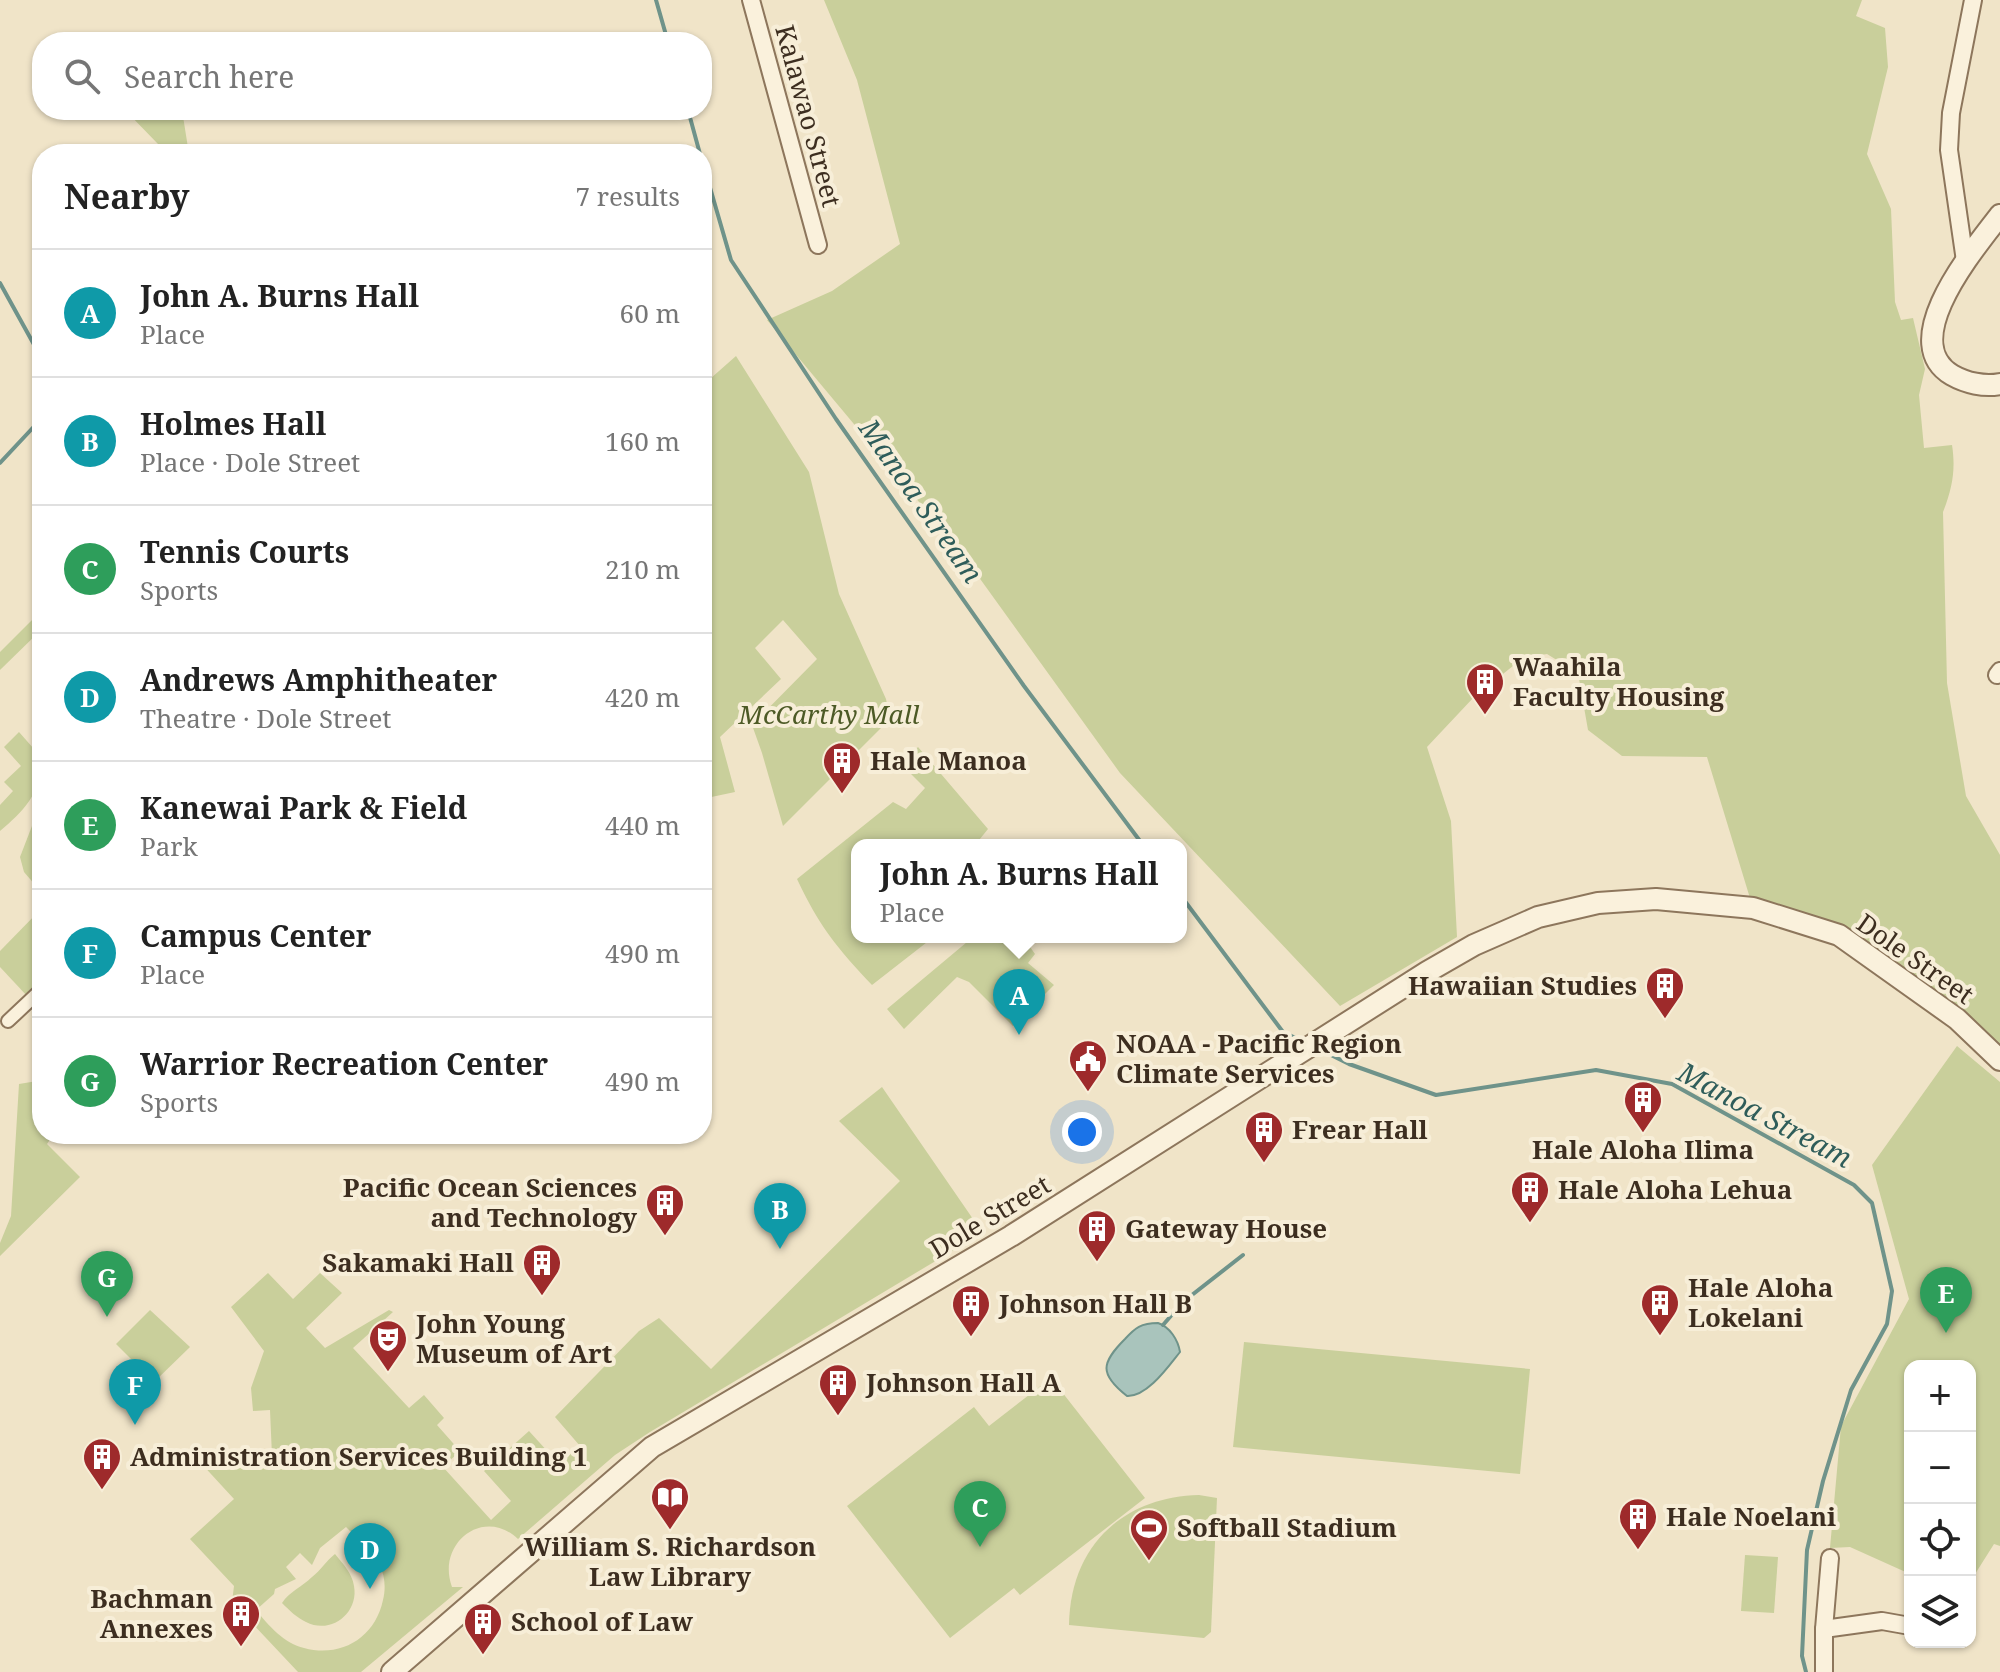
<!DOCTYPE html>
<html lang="en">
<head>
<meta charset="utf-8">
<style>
  :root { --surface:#fff; --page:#f6f6f6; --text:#222; --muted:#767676; --line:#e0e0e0; --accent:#d93025 }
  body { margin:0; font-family:"Noto Serif",serif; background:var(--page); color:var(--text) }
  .controls { position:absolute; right:24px; bottom:24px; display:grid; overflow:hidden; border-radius:16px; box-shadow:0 2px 6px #0004 }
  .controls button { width:72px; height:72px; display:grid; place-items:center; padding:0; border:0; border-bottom:2px solid var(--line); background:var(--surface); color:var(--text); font:40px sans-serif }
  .you { position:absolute; left:1082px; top:1132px; width:28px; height:28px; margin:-20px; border:6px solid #fff; border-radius:50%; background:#1a73e8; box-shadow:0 0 0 12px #1a73e833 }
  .badge { display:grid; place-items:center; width:52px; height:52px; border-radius:50%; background:var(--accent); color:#fff; font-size:26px; font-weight:700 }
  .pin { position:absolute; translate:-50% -66px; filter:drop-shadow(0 2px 4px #0008) }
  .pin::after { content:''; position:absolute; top:42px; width:28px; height:24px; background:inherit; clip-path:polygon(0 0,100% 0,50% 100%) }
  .popup { position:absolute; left:851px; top:839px; width:336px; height:104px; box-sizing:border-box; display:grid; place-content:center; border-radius:16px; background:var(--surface); filter:drop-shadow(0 2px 6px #0005); font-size:26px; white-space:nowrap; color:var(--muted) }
  .popup b { font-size:30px; color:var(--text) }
  .popup::after { content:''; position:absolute; left:50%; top:100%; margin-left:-16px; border:16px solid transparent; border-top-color:var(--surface) }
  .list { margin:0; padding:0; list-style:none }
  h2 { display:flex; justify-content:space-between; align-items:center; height:104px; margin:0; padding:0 32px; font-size:34px }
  h2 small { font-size:26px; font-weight:400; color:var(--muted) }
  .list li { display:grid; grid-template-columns:52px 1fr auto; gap:24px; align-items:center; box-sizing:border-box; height:128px; padding:0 32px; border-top:2px solid var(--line) }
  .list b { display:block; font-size:30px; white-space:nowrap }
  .list p { margin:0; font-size:26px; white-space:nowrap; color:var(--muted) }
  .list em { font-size:26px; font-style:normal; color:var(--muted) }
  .icon { flex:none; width:44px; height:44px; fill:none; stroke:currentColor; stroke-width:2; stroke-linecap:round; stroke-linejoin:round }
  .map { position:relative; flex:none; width:2000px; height:1672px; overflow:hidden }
  .search { position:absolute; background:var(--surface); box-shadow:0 2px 6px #0004; left:32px; top:32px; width:680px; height:88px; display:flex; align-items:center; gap:20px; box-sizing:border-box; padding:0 28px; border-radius:32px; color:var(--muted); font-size:30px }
  .panel { position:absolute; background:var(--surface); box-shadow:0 2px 6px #0004; left:32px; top:144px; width:680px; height:1000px; border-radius:32px }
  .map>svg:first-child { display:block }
</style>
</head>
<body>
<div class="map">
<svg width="2000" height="1672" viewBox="0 0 2000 1672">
  <rect width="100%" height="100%" fill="#f0e4c8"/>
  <!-- green -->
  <g fill="#c9cf9b" fill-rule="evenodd">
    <path d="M824,0h1038l-6,16 29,12 3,39 -21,87 24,55 4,93 6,18 12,-2 12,51 -6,26 5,53 28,-3c4,25 0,44 -9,67l4,171 19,113 34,59v205l-161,-125 -86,-27 -46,-151 -85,-1 -34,-26 -10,-57 -31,-19 -24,4 -49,39 -47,50 24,74 6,116 -117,69 -220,-233 -160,-222 -193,-231 65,-29 68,-47 -43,-164z"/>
    <path d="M125,110h57l7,44 -39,-1 8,-9z"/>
    <path d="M736,356l73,116 30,122 47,105 4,20 -107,107 -21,-73 -10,-28 65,-66 -34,-39 -28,28 26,31 -61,58 15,55 -33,7v-413z"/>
    <path d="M42,610v19l-42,41v-18z"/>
    <path d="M19,732l22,25c3,33 -17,54 -41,74v-26l13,-14 -9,-9 17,-16 -17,-19z"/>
    <path d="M918,747l70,82 -13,16h-118v92h89l-2,4 -13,-2 -59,46c-35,-37 -53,-59 -75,-106l96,-77 13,7 19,-21 -24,-24z"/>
    <path d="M42,800v93l-18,-21 -4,-15z"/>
    <path d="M42,908v104l-42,-45v-16z"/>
    <path d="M973,937h50l12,17 -7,9 26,22 -41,41 -44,-44 -12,-5 -53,52 -17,-20z"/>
    <path d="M1957,1046l43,36v464l-6,-2 -24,38v-216h-60v208l-60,-27 -20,1 11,-122 68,-127 -37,-134z"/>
    <path d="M42,1077v57l11,1 -6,9 33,33 -80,79v-13l11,-27 8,-132 18,-3z"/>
    <path d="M882,1087l91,132 3,12 -7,10 -319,191 -35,23 -97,84c-35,-33 -82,5 -66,48h11l-102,85h-63l-66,-70 2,-16 -44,-47 44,-40 -35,-38 73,-5 -2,-46 -17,1 -2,-23 13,-37 -33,-44 37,-34 25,26 27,-26 22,20 -36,35 19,20 64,-38 4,2 -40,36 56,60 15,-13 20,23 -7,7 23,26 -17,16 48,53 20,-19 -27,-30 45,-40 30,33 21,-18 -25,-29 84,-86 20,-13 52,51 189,-188 -61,-60zM346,1527c11,11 25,23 33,37 6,11 7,24 4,36 -8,38 -42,58 -79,48 -19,-4 -36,-23 -48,-38l18,-16 1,-5 21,-10 -10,-12 14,-14 12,12 8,-17z"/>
    <path d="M150,1310l40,37 -36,35 -38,-38z"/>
    <path d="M1244,1342l286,27 -10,105 -287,-27z"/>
    <path d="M1051,1378l94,120 -125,97 -6,-7 -64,50 -103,-132 127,-99 15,19z"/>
    <path d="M1199,1495l18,3 -6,134 -7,6 -135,-13c1,-77 52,-128 130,-130z"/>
    <path d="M335,1554c8,10 17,19 19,32 5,27 -23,49 -48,36 -9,-4 -17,-12 -24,-19 8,-12 20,-16 30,-26 9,-7 14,-16 23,-23z"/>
    <path d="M1745,1555l33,2 -4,56 -33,-2z"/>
  </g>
  <!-- water -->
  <path fill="#a9c4bc" stroke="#6f938a" stroke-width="2" d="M1158,1323c12,4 20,17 22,29 -12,15 -33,45 -53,44 -28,-22 -26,-33 -2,-57 10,-11 16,-16 33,-16z"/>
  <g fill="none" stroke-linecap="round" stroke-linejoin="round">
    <!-- stream -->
    <g stroke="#6f938a" stroke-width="4">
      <path d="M656,0l12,42"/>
      <path d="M688,110l12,44"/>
      <path d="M702,160l29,100 105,159 188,267 119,159"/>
      <path d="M0,283l42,76"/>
      <path d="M0,463l42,-45"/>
      <path d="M1181,896l102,136 21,10"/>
      <path d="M1319,1049l30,15 87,31 160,-25 76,14 182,101 18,18 20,88 -5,33 -36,66 -28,91 -16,69 -5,106 4,16"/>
      <path d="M1163,1325l20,-23 60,-47"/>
    </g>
    <defs>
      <path id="pedestrian" d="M8,1021l34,-32"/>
      <g id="minor">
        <path d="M751,0l67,245"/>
        <path d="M1965,261l-16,-111 2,-37 22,-113"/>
        <path d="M1997,675l3,-4"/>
        <path d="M1824,1629l58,-8 28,5"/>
        <path d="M1824,1672v-43l6,-71"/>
      </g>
      <g id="tertiary">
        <path d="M2000,215c-24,32 -105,126 -48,160 14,8 32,12 48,9"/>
        <path d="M392,1672l260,-225 359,-211 416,-264 47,-27 64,-28 60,-14 58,-4 97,9 86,27 118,84 43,41"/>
      </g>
    </defs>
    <!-- pedestrian casing -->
    <use href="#pedestrian" stroke="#8d765c" stroke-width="16"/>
    <!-- minor casing -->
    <use href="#minor" stroke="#8d765c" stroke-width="20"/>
    <!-- tertiary casing -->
    <use href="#tertiary" stroke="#8d765c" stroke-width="24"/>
    <!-- pedestrian -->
    <use href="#pedestrian" stroke="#faf1dc" stroke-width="12"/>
    <!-- minor -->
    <use href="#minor" stroke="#faf1dc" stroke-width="16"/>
    <!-- tertiary -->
    <use href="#tertiary" stroke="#faf1dc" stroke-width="20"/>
  </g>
  <!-- icons -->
  <defs>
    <symbol id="building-pin" viewBox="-11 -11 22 30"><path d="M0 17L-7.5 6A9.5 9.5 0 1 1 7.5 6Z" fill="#9e2a2b" stroke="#f7eed8"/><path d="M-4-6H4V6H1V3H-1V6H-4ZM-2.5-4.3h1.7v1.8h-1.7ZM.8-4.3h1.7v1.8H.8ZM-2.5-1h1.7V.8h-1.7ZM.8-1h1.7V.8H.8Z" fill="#fff"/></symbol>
    <symbol id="civic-pin" viewBox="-11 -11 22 30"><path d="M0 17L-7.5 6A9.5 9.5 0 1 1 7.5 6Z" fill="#9e2a2b" stroke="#f7eed8"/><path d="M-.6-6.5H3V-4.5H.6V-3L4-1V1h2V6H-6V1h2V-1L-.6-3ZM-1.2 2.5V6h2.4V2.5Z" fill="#fff"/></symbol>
    <symbol id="theatre-pin" viewBox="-11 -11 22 30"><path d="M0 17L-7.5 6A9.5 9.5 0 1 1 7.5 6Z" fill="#9e2a2b" stroke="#f7eed8"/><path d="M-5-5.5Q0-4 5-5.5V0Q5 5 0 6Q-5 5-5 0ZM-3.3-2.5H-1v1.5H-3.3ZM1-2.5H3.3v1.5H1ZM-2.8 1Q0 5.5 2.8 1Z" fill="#fff"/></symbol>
    <symbol id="library-pin" viewBox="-11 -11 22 30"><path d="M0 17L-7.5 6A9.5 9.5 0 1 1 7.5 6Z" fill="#9e2a2b" stroke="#f7eed8"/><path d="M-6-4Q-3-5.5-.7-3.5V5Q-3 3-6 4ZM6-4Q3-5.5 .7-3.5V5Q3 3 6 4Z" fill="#fff"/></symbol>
    <symbol id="stadium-pin" viewBox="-11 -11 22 30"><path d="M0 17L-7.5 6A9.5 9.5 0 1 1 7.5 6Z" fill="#9e2a2b" stroke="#f7eed8"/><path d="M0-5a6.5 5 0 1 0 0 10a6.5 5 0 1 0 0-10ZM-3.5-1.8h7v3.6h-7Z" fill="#fff"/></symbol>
  </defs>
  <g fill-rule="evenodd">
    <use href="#building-pin" x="1463" y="660" width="44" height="60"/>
    <use href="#building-pin" x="820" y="739" width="44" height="60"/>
    <use href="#building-pin" x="1643" y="964" width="44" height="60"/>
    <use href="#civic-pin" x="1066" y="1037" width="44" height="60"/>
    <use href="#building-pin" x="1621" y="1078" width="44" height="60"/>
    <use href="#building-pin" x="1242" y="1108" width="44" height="60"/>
    <use href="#building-pin" x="1508" y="1168" width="44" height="60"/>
    <use href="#building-pin" x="643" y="1181" width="44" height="60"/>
    <use href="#building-pin" x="1075" y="1207" width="44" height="60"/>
    <use href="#building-pin" x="520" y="1241" width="44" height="60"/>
    <use href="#building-pin" x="1638" y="1281" width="44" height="60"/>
    <use href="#building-pin" x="949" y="1282" width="44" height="60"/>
    <use href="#theatre-pin" x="366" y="1317" width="44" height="60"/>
    <use href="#building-pin" x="816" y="1361" width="44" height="60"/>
    <use href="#building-pin" x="80" y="1435" width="44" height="60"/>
    <use href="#library-pin" x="648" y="1475" width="44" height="60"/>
    <use href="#building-pin" x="1616" y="1495" width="44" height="60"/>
    <use href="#stadium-pin" x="1127" y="1506" width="44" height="60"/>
    <use href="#building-pin" x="219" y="1592" width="44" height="60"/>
    <use href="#building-pin" x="461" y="1600" width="44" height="60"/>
  </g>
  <g text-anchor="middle" stroke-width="8" stroke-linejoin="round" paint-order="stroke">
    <!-- street labels -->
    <g font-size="26" fill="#3d2e20" stroke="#f7eed8">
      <text transform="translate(808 116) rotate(75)" y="9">Kalawao Street</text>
      <text transform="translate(1915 959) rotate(35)" y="9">Dole Street</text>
      <text transform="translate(990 1217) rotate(-31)" y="9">Dole Street</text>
    </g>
    <!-- poi labels -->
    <g font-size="26" font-weight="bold" fill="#3d2e20" stroke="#f7eed8" text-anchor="start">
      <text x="1513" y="676">Waahila<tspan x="1513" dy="30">Faculty Housing</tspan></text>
      <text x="870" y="770">Hale Manoa</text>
      <text x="1637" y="995" text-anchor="end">Hawaiian Studies</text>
      <text x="1116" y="1053">NOAA - Pacific Region<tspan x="1116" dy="30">Climate Services</tspan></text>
      <text x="1292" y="1139">Frear Hall</text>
      <text x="1643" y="1159" text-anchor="middle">Hale Aloha Ilima</text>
      <text x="637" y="1197" text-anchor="end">Pacific Ocean Sciences<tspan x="637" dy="30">and Technology</tspan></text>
      <text x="1558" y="1199">Hale Aloha Lehua</text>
      <text x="1125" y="1238">Gateway House</text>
      <text x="514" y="1272" text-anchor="end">Sakamaki Hall</text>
      <text x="1688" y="1297">Hale Aloha<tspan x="1688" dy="30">Lokelani</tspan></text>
      <text x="999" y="1313">Johnson Hall B</text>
      <text x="416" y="1333">John Young<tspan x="416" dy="30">Museum of Art</tspan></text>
      <text x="866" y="1392">Johnson Hall A</text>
      <text x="130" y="1466">Administration Services Building 1</text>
      <text x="1666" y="1526">Hale Noelani</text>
      <text x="1177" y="1537">Softball Stadium</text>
      <text x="670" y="1556" text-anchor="middle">William S. Richardson<tspan x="670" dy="30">Law Library</tspan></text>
      <text x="213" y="1608" text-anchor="end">Bachman<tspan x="213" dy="30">Annexes</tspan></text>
      <text x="511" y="1631">School of Law</text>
    </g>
    <!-- park labels -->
    <g font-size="26" font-style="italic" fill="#4d5a26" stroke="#f7eed8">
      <text x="829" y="724">McCarthy Mall</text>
    </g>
    <!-- water labels -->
    <g font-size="28" font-style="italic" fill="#2f5d5a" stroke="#f7eed8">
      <text transform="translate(921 501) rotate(55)" y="10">Manoa Stream</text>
      <text transform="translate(1765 1115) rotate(28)" y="10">Manoa Stream</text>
    </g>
  </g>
</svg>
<div class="controls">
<button>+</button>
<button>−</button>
<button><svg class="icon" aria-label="locate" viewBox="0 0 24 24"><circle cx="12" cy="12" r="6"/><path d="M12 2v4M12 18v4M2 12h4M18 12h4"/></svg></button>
<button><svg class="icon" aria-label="layers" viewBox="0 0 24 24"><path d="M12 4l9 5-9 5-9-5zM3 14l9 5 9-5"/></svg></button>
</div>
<div class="you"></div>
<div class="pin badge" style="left:1019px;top:1035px;background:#0f9aa8">A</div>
<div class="popup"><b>John A. Burns Hall</b>Place</div>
<div class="pin badge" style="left:780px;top:1249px;background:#0f9aa8">B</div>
<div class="pin badge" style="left:980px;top:1547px;background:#2e9e5b">C</div>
<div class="pin badge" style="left:370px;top:1589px;background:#0f9aa8">D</div>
<div class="pin badge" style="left:1946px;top:1333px;background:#2e9e5b">E</div>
<div class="pin badge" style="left:135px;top:1425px;background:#0f9aa8">F</div>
<div class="pin badge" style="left:107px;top:1317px;background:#2e9e5b">G</div>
<div class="search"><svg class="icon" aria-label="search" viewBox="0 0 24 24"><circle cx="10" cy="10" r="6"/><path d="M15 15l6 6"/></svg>Search here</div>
<section class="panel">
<h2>Nearby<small>7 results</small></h2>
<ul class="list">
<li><span class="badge" style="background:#0f9aa8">A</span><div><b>John A. Burns Hall</b><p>Place</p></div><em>60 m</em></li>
<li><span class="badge" style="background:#0f9aa8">B</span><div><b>Holmes Hall</b><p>Place · Dole Street</p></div><em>160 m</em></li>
<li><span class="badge" style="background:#2e9e5b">C</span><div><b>Tennis Courts</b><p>Sports</p></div><em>210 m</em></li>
<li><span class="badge" style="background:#0f9aa8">D</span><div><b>Andrews Amphitheater</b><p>Theatre · Dole Street</p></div><em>420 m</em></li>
<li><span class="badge" style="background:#2e9e5b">E</span><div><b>Kanewai Park &amp; Field</b><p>Park</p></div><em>440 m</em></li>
<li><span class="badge" style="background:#0f9aa8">F</span><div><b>Campus Center</b><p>Place</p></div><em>490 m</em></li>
<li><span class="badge" style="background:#2e9e5b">G</span><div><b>Warrior Recreation Center</b><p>Sports</p></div><em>490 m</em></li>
</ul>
</section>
</div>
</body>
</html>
